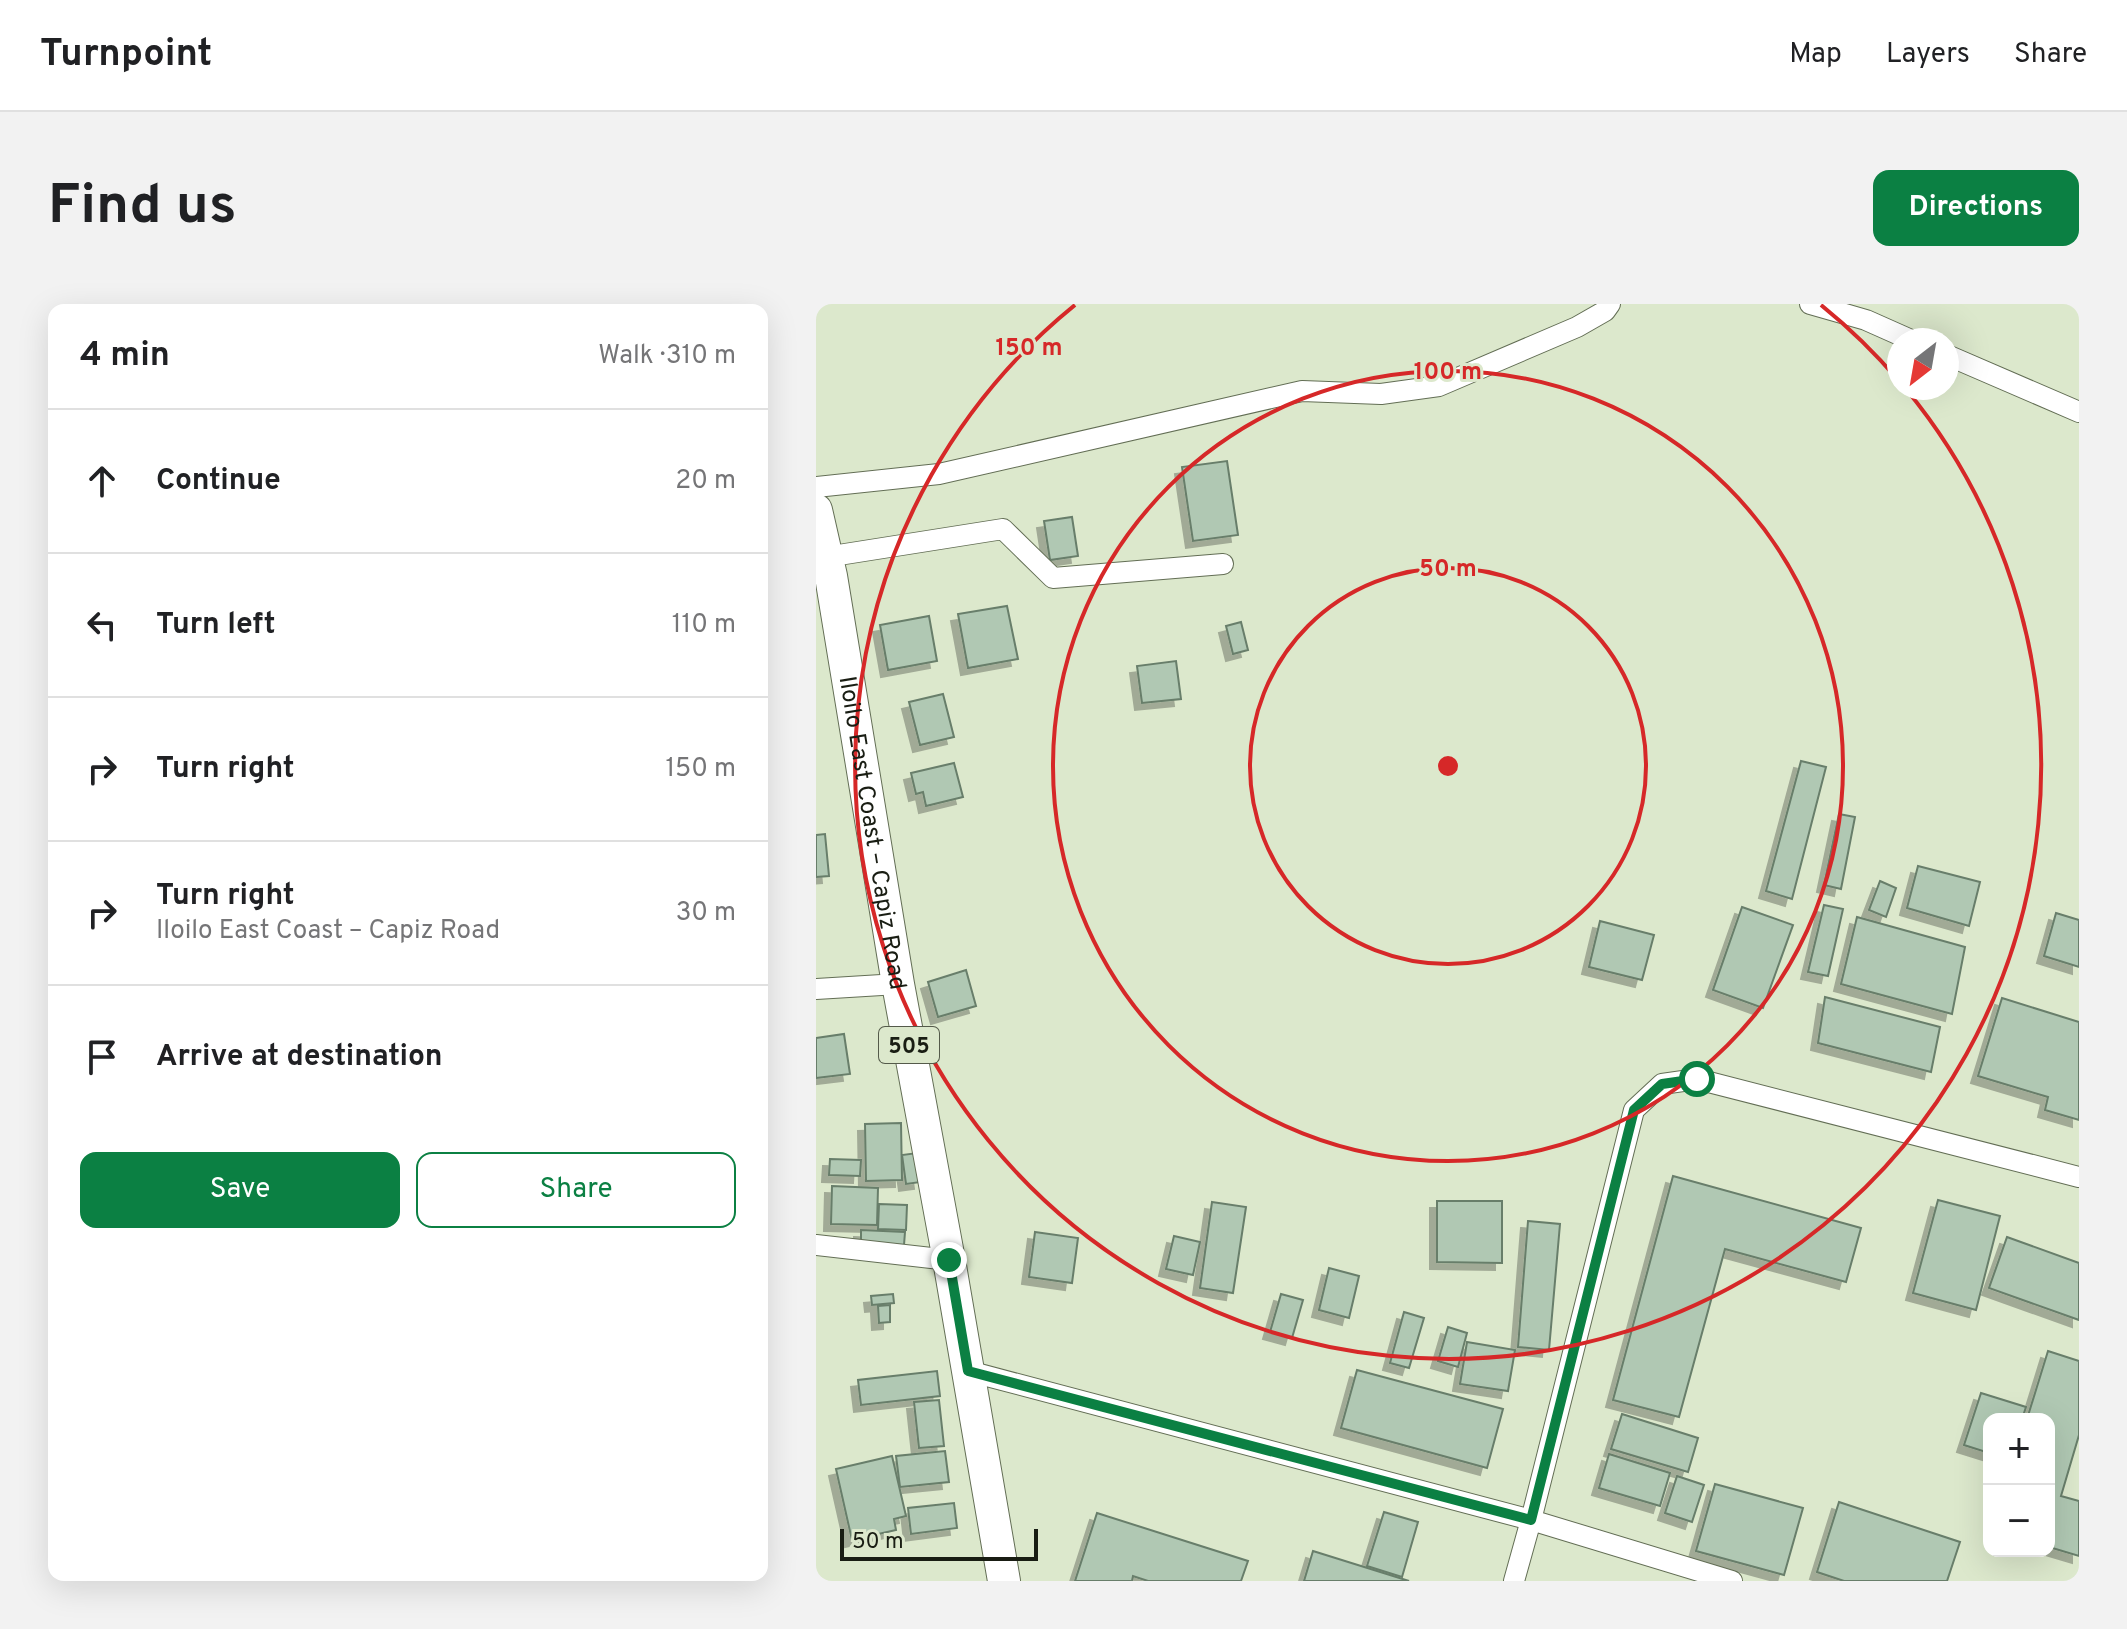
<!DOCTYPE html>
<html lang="en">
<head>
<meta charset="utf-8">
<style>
  :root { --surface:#fff; --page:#f2f2f2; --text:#202124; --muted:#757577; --line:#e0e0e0; --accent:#0b8043 }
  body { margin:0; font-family:Overpass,sans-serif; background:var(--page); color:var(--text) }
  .controls { position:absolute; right:24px; bottom:24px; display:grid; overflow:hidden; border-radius:16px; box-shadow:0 8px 32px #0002 }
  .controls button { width:72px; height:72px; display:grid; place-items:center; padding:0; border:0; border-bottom:2px solid var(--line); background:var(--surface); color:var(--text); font:40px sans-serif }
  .compass { position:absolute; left:1071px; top:24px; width:72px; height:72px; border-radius:50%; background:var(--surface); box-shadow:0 8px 32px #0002; rotate:211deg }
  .scale { position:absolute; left:24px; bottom:20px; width:198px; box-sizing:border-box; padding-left:8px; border:4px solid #191d13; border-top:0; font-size:22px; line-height:28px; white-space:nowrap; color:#191d13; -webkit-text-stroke:6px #dce8cc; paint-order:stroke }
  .stop { position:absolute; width:24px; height:24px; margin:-18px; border:6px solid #0b8043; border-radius:50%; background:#fff }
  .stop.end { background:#0b8043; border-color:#fff; box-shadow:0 2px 8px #0008 }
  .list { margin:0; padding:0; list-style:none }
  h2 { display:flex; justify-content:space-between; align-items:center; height:104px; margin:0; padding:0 32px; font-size:34px }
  h2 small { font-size:26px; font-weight:400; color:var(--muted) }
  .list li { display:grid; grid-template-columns:52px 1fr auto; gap:24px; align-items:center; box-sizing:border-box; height:144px; padding:0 32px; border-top:2px solid var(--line) }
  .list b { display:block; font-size:30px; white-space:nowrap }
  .list p { margin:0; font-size:26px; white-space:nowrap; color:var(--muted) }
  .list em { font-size:26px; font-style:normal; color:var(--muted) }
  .actions { display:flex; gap:16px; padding:24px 32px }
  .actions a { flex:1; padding:18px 0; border:2px solid var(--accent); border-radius:16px; text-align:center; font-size:28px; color:var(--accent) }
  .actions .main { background:var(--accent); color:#fff }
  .icon { flex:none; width:44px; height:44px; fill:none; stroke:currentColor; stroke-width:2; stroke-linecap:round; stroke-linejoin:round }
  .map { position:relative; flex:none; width:1263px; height:1277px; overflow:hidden; border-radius:16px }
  header { display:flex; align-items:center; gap:48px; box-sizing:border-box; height:112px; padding:0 40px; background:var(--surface); border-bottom:2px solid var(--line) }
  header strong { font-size:38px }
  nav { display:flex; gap:44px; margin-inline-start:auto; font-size:28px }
  .intro { display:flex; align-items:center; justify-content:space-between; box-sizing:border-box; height:192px; padding:0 48px }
  h1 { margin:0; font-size:56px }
  .button { padding:20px 36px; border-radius:16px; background:var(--accent); color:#fff; font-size:28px; font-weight:700 }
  main { display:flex; gap:48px; padding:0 48px }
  aside { flex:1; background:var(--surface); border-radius:16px; box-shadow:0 8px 32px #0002 }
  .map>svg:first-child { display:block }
</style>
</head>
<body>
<header>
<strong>Turnpoint</strong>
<nav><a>Map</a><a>Layers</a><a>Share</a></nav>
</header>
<div class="intro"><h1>Find us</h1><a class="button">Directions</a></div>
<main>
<aside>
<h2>4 min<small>Walk · 310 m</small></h2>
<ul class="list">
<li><svg class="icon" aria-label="ahead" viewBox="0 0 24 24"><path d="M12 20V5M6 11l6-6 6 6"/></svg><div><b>Continue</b></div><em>20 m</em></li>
<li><svg class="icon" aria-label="left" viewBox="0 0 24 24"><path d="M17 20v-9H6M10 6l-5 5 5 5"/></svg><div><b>Turn left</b></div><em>110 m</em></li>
<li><svg class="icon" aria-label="right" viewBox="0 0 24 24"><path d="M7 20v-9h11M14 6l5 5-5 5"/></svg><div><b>Turn right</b></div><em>150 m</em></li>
<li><svg class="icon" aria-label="right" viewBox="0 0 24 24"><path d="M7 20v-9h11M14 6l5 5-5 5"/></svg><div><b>Turn right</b><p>Iloilo East Coast – Capiz Road</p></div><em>30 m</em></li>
<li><svg class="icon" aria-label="arrive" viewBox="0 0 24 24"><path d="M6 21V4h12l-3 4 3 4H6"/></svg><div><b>Arrive at destination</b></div></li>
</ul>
<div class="actions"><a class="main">Save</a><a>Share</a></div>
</aside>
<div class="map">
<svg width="1263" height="1277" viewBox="0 0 1263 1277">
  <defs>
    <filter id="shadow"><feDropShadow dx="-7" dy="7" stdDeviation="0" flood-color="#0004"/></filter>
  </defs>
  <rect width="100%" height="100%" fill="#dce8cc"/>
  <!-- building -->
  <g fill="#b0c8b3" stroke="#687e6b" stroke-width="2" filter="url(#shadow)">
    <path d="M411,157l11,74 -45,6 -11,-74z"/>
    <path d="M256,213l6,39 -28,4 -6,-39z"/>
    <path d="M191,302l11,53 -50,9 -10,-54z"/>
    <path d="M113,312l8,45 -49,9 -8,-45z"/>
    <path d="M425,318l7,28 -15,4 -7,-28z"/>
    <path d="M360,357l5,38 -39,4 -5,-37z"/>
    <path d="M127,390l11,43 -34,8 -11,-43z"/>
    <path d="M985,457l25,6 -34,132 -26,-8z"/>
    <path d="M138,459l9,34 -37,9 -3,-14 -7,2 -5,-21z"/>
    <path d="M1023,510l16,3 -14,72 -17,-4z"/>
    <path d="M9,530l4,42 -13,1v-42z"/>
    <path d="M1102,562l62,16 -11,44 -62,-18z"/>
    <path d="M1064,577l16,7 -10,29 -17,-7z"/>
    <path d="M1008,601l19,4 -15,67 -20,-4z"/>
    <path d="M926,603l51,18 -30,83 -50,-18z"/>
    <path d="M1240,609l23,7v47l-35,-11z"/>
    <path d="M1041,613l108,30 -13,67 -111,-30z"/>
    <path d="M784,617l54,14 -12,45 -53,-13z"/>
    <path d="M150,666l10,36 -38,11 -10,-35z"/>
    <path d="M1009,693l115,30 -9,45 -113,-29z"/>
    <path d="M1186,694l77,24v98l-34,-10 3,-13 -70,-21z"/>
    <path d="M28,730l6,40 -34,4v-40z"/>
    <path d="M85,819l1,57 -36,1 -1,-57z"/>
    <path d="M101,849l4,29 -15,2 -4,-29z"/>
    <path d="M14,855l31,1 -1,16 -31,-1z"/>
    <path d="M857,872l188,52 -15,54 -121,-33 -46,168 -66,-17z"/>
    <path d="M16,882l46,2 -1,37 -46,-1z"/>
    <path d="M1122,896l62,16 -24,94 -63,-17z"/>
    <path d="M621,897h65v62l-65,-1z"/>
    <path d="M396,898l34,5 -13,86 -33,-5z"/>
    <path d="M63,900l28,1 -1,25 -28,-1z"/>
    <path d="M712,917l32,3 -11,126 -31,-3z"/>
    <path d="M45,926l44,2 -1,13 -43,-1z"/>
    <path d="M219,928l43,6 -6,45 -43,-6z"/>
    <path d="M358,932l26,6 -7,33 -27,-6z"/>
    <path d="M1191,933l72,26v57l-90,-32z"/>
    <path d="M513,964l30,8 -10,42 -30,-8z"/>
    <path d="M77,990l1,9 -22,2 -1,-9z"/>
    <path d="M465,990l22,6 -11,38 -22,-6z"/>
    <path d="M74,1001v17l-11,1 -1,-17z"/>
    <path d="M588,1008l20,6 -15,50 -19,-5z"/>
    <path d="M632,1023l19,6 -9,34 -20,-6z"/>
    <path d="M651,1038l48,8 -7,41 -48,-7z"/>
    <path d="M1232,1047l31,10v74l-18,61 18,5v55l-30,-9v-128h-22z"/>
    <path d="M541,1066l146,39 -16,59 -146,-40z"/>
    <path d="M121,1067l3,25 -79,9 -3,-25z"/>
    <path d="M1165,1089l45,14 -4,12h-33v34l-25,-8z"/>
    <path d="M123,1096l5,46 -25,2 -5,-46z"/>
    <path d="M806,1110l76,24 -10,34 -77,-23z"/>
    <path d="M129,1147l4,31 -49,5 -4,-31z"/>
    <path d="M793,1150l61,19 -10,33 -61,-18z"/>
    <path d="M76,1152l14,60 -12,3 2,11 -44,10 -16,-71z"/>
    <path d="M861,1172l27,9 -12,37 -27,-9z"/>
    <path d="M899,1180l88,24 -19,67 -88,-24z"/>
    <path d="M1023,1198l121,40 -13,39h-103l-27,-9z"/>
    <path d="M138,1199l3,25 -46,6 -3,-26z"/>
    <path d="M568,1208l34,10 -16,55 -35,-11z"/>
    <path d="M281,1209l151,48 -7,20h-93l-15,-5 -1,5h-57z"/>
    <path d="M497,1247l96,30h-105z"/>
  </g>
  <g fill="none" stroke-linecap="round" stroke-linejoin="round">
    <defs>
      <g id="street">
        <path d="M994,0l56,16 45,20"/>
        <path d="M1131,51l132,57"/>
        <path d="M0,183l123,-13 363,-83 79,3 58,-8 138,-59 28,-16 5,-7"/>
        <path d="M10,253l177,-28 50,49 170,-14"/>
        <path d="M0,685l82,-5"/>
        <path d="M0,941l133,15"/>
        <path d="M152,1067l563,149 201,61"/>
        <path d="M698,1277l17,-61 103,-410 28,-26 35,-5 382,98"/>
      </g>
      <g id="primary">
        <path id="s1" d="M0,206l15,66 67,408 51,276 55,321"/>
      </g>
    </defs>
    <!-- street casing -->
    <use href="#street" stroke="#636e55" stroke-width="22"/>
    <!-- primary casing -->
    <use href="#primary" stroke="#636e55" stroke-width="34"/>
    <!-- street -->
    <use href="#street" stroke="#fff" stroke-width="20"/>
    <!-- primary -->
    <use href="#primary" stroke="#fff" stroke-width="32"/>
  </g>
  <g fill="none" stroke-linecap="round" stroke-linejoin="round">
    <!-- route -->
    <path stroke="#0b8043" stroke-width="10" d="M133,956l19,111 563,149 103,-410 28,-26 35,-5"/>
  </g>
  <!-- distance rings -->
  <g fill="none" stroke="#d62828" stroke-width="4">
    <circle cx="632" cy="462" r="198"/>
    <circle cx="632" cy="462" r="395"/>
    <path d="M1005 1A593 593 0 0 1 1083 77M1090 85A593 593 0 1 1 259 1"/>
  </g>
  <g text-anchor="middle" stroke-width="6" stroke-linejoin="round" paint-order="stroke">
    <!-- shield labels -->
    <rect fill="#dce8cc" stroke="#545a4a" stroke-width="2" x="63" y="723" width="60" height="36" rx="6"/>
    <g font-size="22" font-weight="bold" fill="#191d13">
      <text x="93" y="749">505</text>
    </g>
    <!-- street labels -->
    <g font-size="24" fill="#191d13" stroke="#dce8cc">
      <text dy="8" stroke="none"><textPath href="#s1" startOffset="328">Iloilo East Coast – Capiz Road</textPath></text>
    </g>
  </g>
  <circle cx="632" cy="462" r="12" fill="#d62828" stroke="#dce8cc" stroke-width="4"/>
  <g font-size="24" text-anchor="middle" font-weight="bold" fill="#d62828" stroke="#dce8cc" stroke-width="6" stroke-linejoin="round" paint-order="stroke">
    <text x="213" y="51">150 m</text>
    <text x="632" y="75">100 m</text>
    <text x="632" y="272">50 m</text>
  </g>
</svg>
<div class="controls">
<button>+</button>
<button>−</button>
</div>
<svg class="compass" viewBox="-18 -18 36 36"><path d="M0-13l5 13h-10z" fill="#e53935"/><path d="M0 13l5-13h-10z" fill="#757577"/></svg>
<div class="scale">50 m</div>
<div class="stop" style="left:881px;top:775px"></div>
<div class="stop end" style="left:133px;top:956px"></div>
</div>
</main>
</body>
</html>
